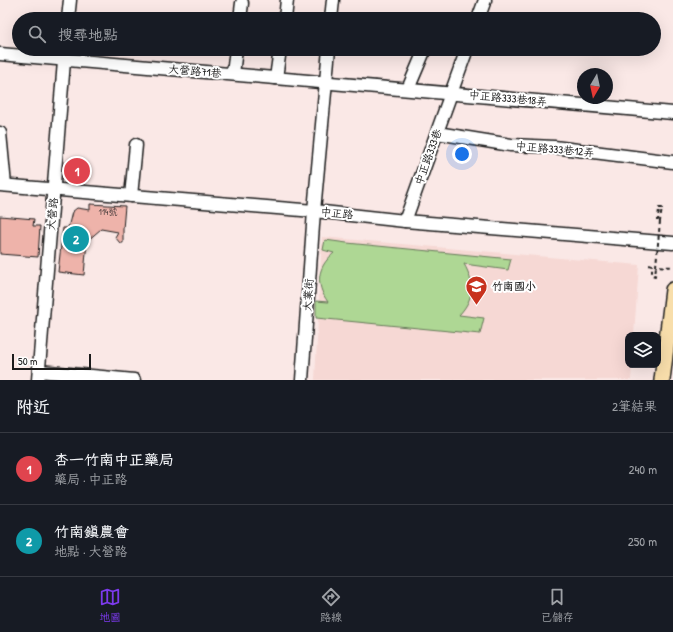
<!DOCTYPE html>
<html lang="zh-TW">
<head>
<meta charset="utf-8">
<style>
  :root { --surface:#171b24; --page:#242831; --text:#f1f3f6; --muted:#9ea1a6; --line:#363941; --accent:#7c3aed }
  body { margin:0; font-family:"Patrick Hand","LXGW WenKai TC",sans-serif; background:var(--page); color:var(--text) }
  .controls { position:absolute; right:12px; bottom:12px; display:grid; overflow:hidden; border-radius:8px; box-shadow:0 4px 16px #0002 }
  .controls button { width:36px; height:36px; display:grid; place-items:center; padding:0; border:0; border-bottom:1px solid var(--line); background:var(--surface); color:var(--text); font:20px sans-serif }
  .compass { position:absolute; left:577px; top:68px; width:36px; height:36px; border-radius:50%; background:var(--surface); box-shadow:0 4px 16px #0002; rotate:189deg }
  .scale { position:absolute; left:12px; bottom:10px; width:79px; box-sizing:border-box; padding-left:4px; border:2px solid #1c1c1c; border-top:0; font-size:11px; line-height:14px; white-space:nowrap; color:#1c1c1c; -webkit-text-stroke:3px #fff; paint-order:stroke }
  .you { position:absolute; left:462px; top:154px; width:14px; height:14px; margin:-10px; border:3px solid #fff; border-radius:50%; background:#1a73e8; box-shadow:0 0 0 6px #1a73e833 }
  .badge { display:grid; place-items:center; width:26px; height:26px; border-radius:50%; background:var(--accent); color:#fff; font-size:13px; font-weight:700 }
  .pin { position:absolute; translate:-50% -50%; border:2px solid #fff; box-shadow:0 1px 4px #0006 }
  .list { margin:0; padding:0; list-style:none }
  h2 { display:flex; justify-content:space-between; align-items:center; height:52px; margin:0; padding:0 16px; font-size:17px }
  h2 small { font-size:13px; font-weight:400; color:var(--muted) }
  .list li { display:grid; grid-template-columns:26px 1fr auto; gap:12px; align-items:center; box-sizing:border-box; height:72px; padding:0 16px; border-top:1px solid var(--line) }
  .list b { display:block; font-size:15px; white-space:nowrap }
  .list p { margin:0; font-size:13px; white-space:nowrap; color:var(--muted) }
  .list em { font-size:13px; font-style:normal; color:var(--muted) }
  .icon { flex:none; width:22px; height:22px; fill:none; stroke:currentColor; stroke-width:2; stroke-linecap:round; stroke-linejoin:round }
  .map { position:relative; flex:none; width:673px; height:380px; overflow:hidden }
  .search { position:absolute; background:var(--surface); box-shadow:0 4px 16px #0002; left:12px; right:12px; top:12px; height:44px; display:flex; align-items:center; gap:10px; box-sizing:border-box; padding:0 14px; border-radius:22px; color:var(--muted); font-size:15px }
  .sheet { height:196px; background:var(--surface) }
  nav { display:flex; justify-content:space-around; align-items:center; box-sizing:border-box; height:56px; border-top:1px solid var(--line); background:var(--surface); font-size:11px; color:var(--muted) }
  nav a { display:grid; justify-items:center; gap:2px }
  nav .on { color:var(--accent) }
  .map>svg:first-child { display:block }
</style>
</head>
<body>
<div class="map">
<svg width="673" height="380" viewBox="0 0 673 380">
  <rect width="100%" height="100%" fill="#fae8e6"/>
  <filter id="ink" filterUnits="userSpaceOnUse"><feTurbulence type="fractalNoise" baseFrequency=".025" numOctaves="2"/><feDisplacementMap in="SourceGraphic" scale="8" xChannelSelector="R" yChannelSelector="G"/><feConvolveMatrix kernelMatrix="1 2 1 2 8 2 1 2 1" color-interpolation-filters="sRGB"/></filter>
  <g filter="url(#ink)">
    <!-- built -->
    <path fill="#f6d8d4" d="M322,237l317,28 -5,70h-6v30h4l-1,15h-316z"/>
    <!-- green -->
    <path fill="#aed794" stroke="#657a58" d="M325,240l22,3 164,16 -3,11 -44,-6c11,19 10,35 -5,51l25,3 -4,16 -164,-16v-17l12,1c-13,-18 -11,-35 6,-49l-11,-3z"/>
    <!-- building -->
    <g fill="#eeb3aa" stroke="#1c1c1c">
      <path d="M90,204l35,2 -2,23v14h-3l-5,-6 3,-5 -17,-3 -14,12 -3,34 -26,-3 5,-44h5l4,-16 5,-4 13,2z"/>
      <path d="M0,216l34,3 -1,7h7l-2,31 -38,-3z"/>
    </g>
    <g fill="none" stroke-linecap="round" stroke-linejoin="round">
      <defs>
        <g id="minor">
          <path d="M68,19l2,-19"/>
          <path d="M240,19l2,-16"/>
          <path d="M285,19l2,-19"/>
          <path d="M331,19l2,-19"/>
          <path d="M478,19l7,-19"/>
          <path d="M0,54l673,59"/>
          <path d="M233,74l3,-25"/>
          <path d="M276,78l4,-29"/>
          <path d="M408,89l17,-40"/>
          <path d="M0,133l5,52"/>
          <path d="M437,133l74,12 43,2 119,15"/>
          <path d="M0,185l314,26 91,10 268,22"/>
          <path d="M131,196l5,-51"/>
          <path d="M405,221l62,-172"/>
          <path d="M39,371l95,9"/>
          <path d="M38,380l27,-331"/>
          <path d="M302,380l12,-169 15,-162"/>
        </g>
        <path id="major" d="M662,380l11,-90"/>
      </defs>
      <!-- minor casing -->
      <use href="#minor" stroke="#1c1c1c" stroke-width="15"/>
      <!-- major casing -->
      <use href="#major" stroke="#1c1c1c" stroke-width="18"/>
      <!-- path -->
      <g stroke="#1c1c1c" stroke-width="2" stroke-dasharray="4 3" stroke-linecap="butt">
        <path d="M656,220h2l1,-12h3l-2,13"/>
        <path d="M649,264l3,1v10l3,1 1,-10"/>
      </g>
      <!-- minor -->
      <use href="#minor" stroke="#fff" stroke-width="12"/>
      <!-- major -->
      <use href="#major" stroke="#f8deab" stroke-width="15"/>
      <!-- path-bridge -->
      <path stroke="#1c1c1c" stroke-width="2" stroke-dasharray="4 3" stroke-linecap="butt" d="M660,221l-4,45 17,1"/>
    </g>
  </g>
  <!-- icons -->
  <defs>
    <symbol id="school-pin" viewBox="-11 -11 22 30"><path d="M0 17L-7.5 6A9.5 9.5 0 1 1 7.5 6Z" fill="#c8321e" stroke="#fff"/><path d="M0-5L7-2L0 1L-7-2ZM-4 1L0 2.5L4 1V4Q0 6-4 4Z" fill="#fff"/></symbol>
  </defs>
  <g fill-rule="evenodd">
    <use href="#school-pin" x="464" y="274" width="25" height="34"/>
  </g>
  <g text-anchor="middle" stroke-width="4" stroke-linejoin="round" paint-order="stroke">
    <!-- number labels -->
    <g font-size="9" fill="#504240">
      <text x="108" y="215">114號</text>
    </g>
    <!-- street labels -->
    <g font-size="11" fill="#1c1c1c" stroke="#fff">
      <text transform="translate(195 71) rotate(5)" y="4">大營路71巷</text>
      <text transform="translate(508 98) rotate(5)" y="4">中正路333巷18弄</text>
      <text transform="translate(555 149) rotate(5)" y="4">中正路333巷12弄</text>
      <text transform="translate(428 157) rotate(-70)" y="4">中正路333巷</text>
      <text transform="translate(337 213) rotate(6)" y="4">中正路</text>
      <text transform="translate(52 214) rotate(-85)" y="4">大營路</text>
      <text transform="translate(308 295) rotate(-86)" y="4">大業街</text>
    </g>
    <!-- poi labels -->
    <g font-size="11" font-weight="bold" fill="#1c1c1c" stroke="#fff" text-anchor="start">
      <text x="492" y="290">竹南國小</text>
    </g>
  </g>
</svg>
<div class="controls">
<button><svg class="icon" aria-label="layers" viewBox="0 0 24 24"><path d="M12 4l9 5-9 5-9-5zM3 14l9 5 9-5"/></svg></button>
</div>
<svg class="compass" viewBox="-18 -18 36 36"><path d="M0-13l5 13h-10z" fill="#e53935"/><path d="M0 13l5-13h-10z" fill="#9ea1a6"/></svg>
<div class="scale">50 m</div>
<div class="you"></div>
<div class="pin badge" style="left:77px;top:171px;background:#e0444e">1</div>
<div class="pin badge" style="left:76px;top:239px;background:#0f9aa8">2</div>
<div class="search"><svg class="icon" aria-label="search" viewBox="0 0 24 24"><circle cx="10" cy="10" r="6"/><path d="M15 15l6 6"/></svg>搜尋地點</div>
</div>
<section class="sheet">
<h2>附近<small>2筆結果</small></h2>
<ul class="list">
<li><span class="badge" style="background:#e0444e">1</span><div><b>杏一竹南中正藥局</b><p>藥局 · 中正路</p></div><em>240 m</em></li>
<li><span class="badge" style="background:#0f9aa8">2</span><div><b>竹南鎮農會</b><p>地點 · 大營路</p></div><em>250 m</em></li>
</ul>
</section>
<nav>
<a class="on"><svg class="icon" aria-label="map" viewBox="0 0 24 24"><path d="M3 6l6-2 6 2 6-2v14l-6 2-6-2-6 2zM9 4v14M15 6v14"/></svg>地圖</a>
<a><svg class="icon" aria-label="directions" viewBox="0 0 24 24"><path d="M12 3l9 9-9 9-9-9zM9 14v-3h6M13 9l2 2-2 2"/></svg>路線</a>
<a><svg class="icon" aria-label="saved" viewBox="0 0 24 24"><path d="M7 4h10v16l-5-4-5 4z"/></svg>已儲存</a>
</nav>
</body>
</html>
